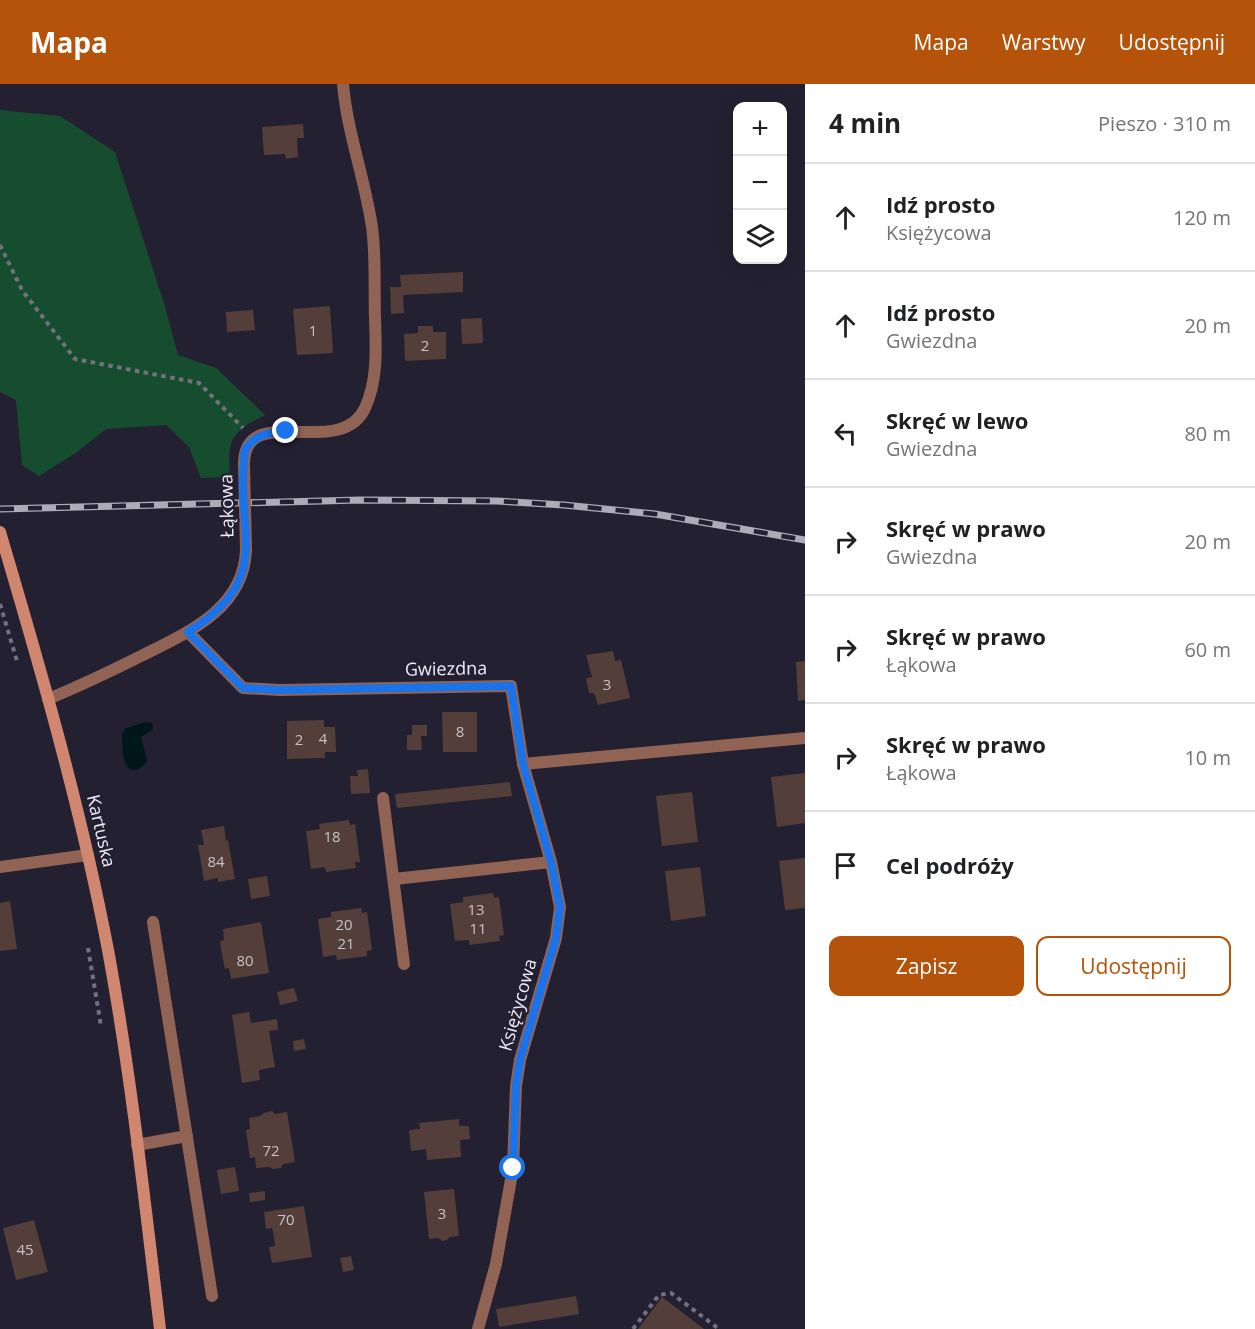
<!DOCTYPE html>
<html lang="pl">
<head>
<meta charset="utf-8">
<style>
  :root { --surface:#fff; --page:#f2f2f2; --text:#202124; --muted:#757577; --line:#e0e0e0; --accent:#b45309 }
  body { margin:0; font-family:"Open Sans",sans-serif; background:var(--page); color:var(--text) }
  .controls { position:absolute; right:18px; top:18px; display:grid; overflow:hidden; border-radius:12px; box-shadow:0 3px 15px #0003 }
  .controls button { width:54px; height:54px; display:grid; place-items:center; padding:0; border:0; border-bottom:2px solid var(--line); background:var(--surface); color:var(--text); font:30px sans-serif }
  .stop { position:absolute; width:18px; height:18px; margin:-14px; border:4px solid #1a73e8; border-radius:50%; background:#fff }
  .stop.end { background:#1a73e8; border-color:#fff; box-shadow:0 2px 6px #0008 }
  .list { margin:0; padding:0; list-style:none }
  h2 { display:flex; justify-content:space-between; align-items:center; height:78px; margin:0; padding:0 24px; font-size:26px }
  h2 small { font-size:20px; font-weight:400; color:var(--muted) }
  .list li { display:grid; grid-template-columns:39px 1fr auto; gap:18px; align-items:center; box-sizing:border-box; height:108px; padding:0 24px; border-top:2px solid var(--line) }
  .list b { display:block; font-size:22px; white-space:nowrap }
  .list p { margin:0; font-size:20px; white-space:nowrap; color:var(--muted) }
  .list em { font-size:20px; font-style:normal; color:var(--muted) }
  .actions { display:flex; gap:12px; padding:18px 24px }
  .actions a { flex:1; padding:14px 0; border:2px solid var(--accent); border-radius:12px; text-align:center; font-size:21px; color:var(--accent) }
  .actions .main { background:var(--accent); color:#fff }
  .icon { flex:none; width:33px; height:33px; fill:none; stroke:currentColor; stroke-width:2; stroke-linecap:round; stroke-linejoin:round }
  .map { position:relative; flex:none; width:805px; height:1245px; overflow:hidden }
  header { display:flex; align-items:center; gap:36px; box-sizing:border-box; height:84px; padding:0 30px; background:var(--accent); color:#fff }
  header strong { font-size:28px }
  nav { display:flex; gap:33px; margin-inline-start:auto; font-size:21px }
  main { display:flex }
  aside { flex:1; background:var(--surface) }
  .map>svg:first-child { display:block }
</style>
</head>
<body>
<header>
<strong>Mapa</strong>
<nav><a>Mapa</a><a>Warstwy</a><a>Udostępnij</a></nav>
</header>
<main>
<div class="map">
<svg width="805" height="1245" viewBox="0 0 805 1245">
  <rect width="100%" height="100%" fill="#232031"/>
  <!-- green -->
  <path fill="#174d2f" d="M0,26l60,6 55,36 49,151 14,52 38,13 49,47c-34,17 -38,24 -35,62l-29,1 -12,-31 -23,-22 -60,4 -29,23 -38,24 -17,-11 -6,-65 -16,-8z"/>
  <!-- water -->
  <path fill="#00171a" d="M146,638l6,1 1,6 -12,8 6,24c-4,5 -7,9 -13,9 -14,-1 -11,-27 -12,-37l4,-5z"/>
  <!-- building -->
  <g fill="#543e39">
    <path d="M303,40l1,14h-7l1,19 -12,2 -1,-5 -21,1 -2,-28z"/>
    <path d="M463,188v20l-60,3 1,18 -13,1 -1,-27h11l-1,-12z"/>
    <path d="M330,222l3,47 -36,2 -4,-46z"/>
    <path d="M253,226l2,20 -28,2 -1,-20z"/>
    <path d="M482,234l1,25 -21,1 -1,-25z"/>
    <path d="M418,242h15v6h13v27l-41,2 -1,-27 14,-1z"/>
    <path d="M613,567l2,10 6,-1 9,38 -32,7 -4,-12h-5l-3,-15 6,-1 -6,-22z"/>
    <path d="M805,577v39l-7,1 -2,-39z"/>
    <path d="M442,628h35v40h-34z"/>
    <path d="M324,636v7h11l1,25h-11v6l-38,1v-38z"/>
    <path d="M412,641h15v11h-6l1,14h-15v-15h5z"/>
    <path d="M368,685l2,24 -19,1 -1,-18h8l-1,-6z"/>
    <path d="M805,689v50l-28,4 -6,-50z"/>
    <path d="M510,698l2,14 -115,12 -2,-14z"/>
    <path d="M692,708l6,50 -36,4 -6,-50z"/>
    <path d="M349,736l1,5 5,-1 5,38h-5l1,6 -30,4 -1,-5 -14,2 -5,-38 14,-2 -1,-5z"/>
    <path d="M224,742l2,15 2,-1 7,39 -17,3v-4l-14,3 -6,-36h6l-3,-15z"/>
    <path d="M805,774v50l-20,2 -6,-49z"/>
    <path d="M700,783l6,49 -35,5 -6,-50z"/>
    <path d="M267,792l3,20 -19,3 -3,-20z"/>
    <path d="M493,809l1,5 5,-1 5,38 -5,1 1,5 -31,4v-5l-14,1 -5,-37 13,-2v-5z"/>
    <path d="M10,817l7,48 -17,2v-48z"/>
    <path d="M361,824l1,5 5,-1 5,38 -5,1v5l-30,4 -1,-5 -13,2 -5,-38 13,-2v-5z"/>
    <path d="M261,838l8,51 -38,6 -2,-11 -4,1 -3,-14 -2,-14 4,-1 -1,-11z"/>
    <path d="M294,904l4,13 -18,4 -3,-13z"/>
    <path d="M249,928l2,11 26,-4 1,11 -9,1 6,36 -16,3 1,10 -18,3 -10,-68z"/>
    <path d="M304,955l2,10 -12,2 -1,-10z"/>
    <path d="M272,1027l3,3 12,-2 8,50 -12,2 -2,4 -8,1 -4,-2 -13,1 -1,-11 -5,1 -4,-28 4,-1 -1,-11 11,-2 4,-3z"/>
    <path d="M459,1035v7h10l1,13 -10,1 1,17 -34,3 -1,-11 -15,2 -2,-21 11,-1 -1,-6z"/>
    <path d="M235,1083l4,24 -18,3 -4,-24z"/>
    <path d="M454,1105l5,47 -9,1 -3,3 -5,1 -4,-3 -9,1 -5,-47z"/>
    <path d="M265,1107v9l-15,2 -1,-9z"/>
    <path d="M304,1122l8,51 -40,6 -3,-16 6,-1 -1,-9 -2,-9 -6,1 -2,-17z"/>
    <path d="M34,1136l14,52 -32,8 -13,-52z"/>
    <path d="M351,1172l3,14 -11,2 -3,-14z"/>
    <path d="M576,1212l3,18 -80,13 -3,-18z"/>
    <path d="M662,1213l42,32h-66z"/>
  </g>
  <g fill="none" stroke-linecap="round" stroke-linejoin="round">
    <!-- path -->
    <g stroke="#73707f" stroke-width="4" stroke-dasharray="4.5 4.5" stroke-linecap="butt">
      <path d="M0,161l22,45 53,69 124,24 44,45"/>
      <path d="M0,520l17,57"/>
      <path d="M88,864l13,78"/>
      <path d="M633,1245l26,-34 12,-2 48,36"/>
    </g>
    <!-- lane -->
    <g stroke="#916354" stroke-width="12">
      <path d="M383,714l21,166"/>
      <path d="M394,795l157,-17"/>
    </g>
    <!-- street -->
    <g stroke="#916354" stroke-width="12">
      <path d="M244,380c0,-64 97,-3 121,-56 13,-28 11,-60 10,-90 -1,-30 1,-62 -3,-91 -7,-48 -25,-95 -29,-143"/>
      <path d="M188,548l55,56 37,2 231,-4 12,78 28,98 9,45 -4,31 -36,122 -4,26 -3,82 -17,96 -18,65"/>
      <path d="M48,615c32,-13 63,-28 93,-43 46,-23 103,-47 105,-106"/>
      <path d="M523,680l282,-26"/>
      <path d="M0,783l88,-12"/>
      <path d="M153,838l59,374"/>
      <path d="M137,1061l50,-9"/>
    </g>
    <!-- secondary -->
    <path stroke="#d1866f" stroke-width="12" d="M0,448c41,138 81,277 108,418 23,125 37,253 52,379"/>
    <defs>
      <path id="rail" d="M0,425l360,-9 137,1 67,4 91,9 150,26"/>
    </defs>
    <!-- rail casing -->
    <use href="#rail" stroke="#aeabb9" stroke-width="7"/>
    <!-- rail -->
    <use href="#rail" stroke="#232031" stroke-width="4.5" stroke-dasharray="14" stroke-linecap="butt"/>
    <!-- street-bridge -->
    <path stroke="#916354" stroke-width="12" d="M244,380l2,86"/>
  </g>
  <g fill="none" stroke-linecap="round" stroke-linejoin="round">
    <!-- route -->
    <path stroke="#1a73e8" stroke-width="8" d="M286,347c-16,1 -32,4 -41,19 -11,82 32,127 -57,182l55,56 37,2 231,-4 12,78 28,98 9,45 -4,31 -36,122 -4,26 -3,82"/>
  </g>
  <g text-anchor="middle" stroke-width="4.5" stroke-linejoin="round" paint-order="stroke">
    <!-- number labels -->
    <g font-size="15" fill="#c8c1c9">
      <text x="313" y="252">1</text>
      <text x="425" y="267">2</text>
      <text x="607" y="606">3</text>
      <text x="460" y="653">8</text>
      <text x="323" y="660">4</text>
      <text x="299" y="661">2</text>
      <text x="332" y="758">18</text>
      <text x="216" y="783">84</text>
      <text x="476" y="831">13</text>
      <text x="344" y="846">20</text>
      <text x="478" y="850">11</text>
      <text x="346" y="865">21</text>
      <text x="245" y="882">80</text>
      <text x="271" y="1072">72</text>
      <text x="442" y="1135">3</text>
      <text x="286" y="1141">70</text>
      <text x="25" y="1171">45</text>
    </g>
    <!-- street labels -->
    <g font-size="18" fill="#efedf9" stroke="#232031">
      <text transform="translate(227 422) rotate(-91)" y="6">Łąkowa</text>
      <text transform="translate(446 585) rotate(-1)" y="6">Gwiezdna</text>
      <text transform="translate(101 747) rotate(77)" y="6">Kartuska</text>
      <text transform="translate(518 921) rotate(-74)" y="6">Księżycowa</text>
    </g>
  </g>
</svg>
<div class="controls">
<button>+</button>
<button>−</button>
<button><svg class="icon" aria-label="layers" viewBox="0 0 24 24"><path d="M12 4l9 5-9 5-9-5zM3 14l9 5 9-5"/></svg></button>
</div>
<div class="stop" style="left:513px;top:1084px"></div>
<div class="stop end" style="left:286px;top:347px"></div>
</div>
<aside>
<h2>4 min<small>Pieszo · 310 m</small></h2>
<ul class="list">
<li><svg class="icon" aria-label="ahead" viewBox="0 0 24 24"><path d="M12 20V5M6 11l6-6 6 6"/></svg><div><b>Idź prosto</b><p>Księżycowa</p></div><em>120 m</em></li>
<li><svg class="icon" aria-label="ahead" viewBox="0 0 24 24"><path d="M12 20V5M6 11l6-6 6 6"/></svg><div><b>Idź prosto</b><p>Gwiezdna</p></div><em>20 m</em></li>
<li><svg class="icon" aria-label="left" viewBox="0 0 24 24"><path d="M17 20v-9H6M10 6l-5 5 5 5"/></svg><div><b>Skręć w lewo</b><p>Gwiezdna</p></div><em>80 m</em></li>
<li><svg class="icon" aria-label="right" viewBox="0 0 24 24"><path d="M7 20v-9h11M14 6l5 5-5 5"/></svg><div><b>Skręć w prawo</b><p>Gwiezdna</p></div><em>20 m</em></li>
<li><svg class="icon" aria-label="right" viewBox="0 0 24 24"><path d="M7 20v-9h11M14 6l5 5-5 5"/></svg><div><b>Skręć w prawo</b><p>Łąkowa</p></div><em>60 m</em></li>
<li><svg class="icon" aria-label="right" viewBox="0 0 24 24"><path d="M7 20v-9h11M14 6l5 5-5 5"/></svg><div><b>Skręć w prawo</b><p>Łąkowa</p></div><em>10 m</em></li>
<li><svg class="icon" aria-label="arrive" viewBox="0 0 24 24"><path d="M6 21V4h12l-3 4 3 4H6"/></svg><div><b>Cel podróży</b></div></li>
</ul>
<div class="actions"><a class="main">Zapisz</a><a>Udostępnij</a></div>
</aside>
</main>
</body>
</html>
